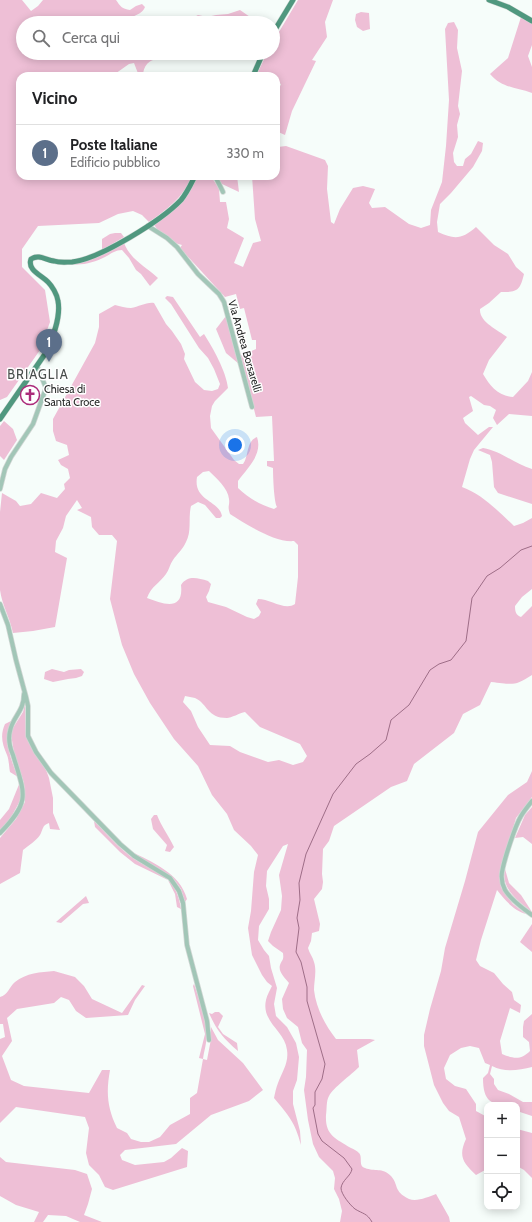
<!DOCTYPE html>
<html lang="it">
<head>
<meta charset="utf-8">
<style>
  :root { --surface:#fff; --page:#f2f2f2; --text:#202124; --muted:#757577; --line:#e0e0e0; --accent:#111827 }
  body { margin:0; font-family:Cabin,sans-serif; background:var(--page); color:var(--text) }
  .controls { position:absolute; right:12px; bottom:12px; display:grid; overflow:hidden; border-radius:8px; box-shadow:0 2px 10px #0003 }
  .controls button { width:36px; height:36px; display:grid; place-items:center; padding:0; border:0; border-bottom:1px solid var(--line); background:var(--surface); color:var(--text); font:20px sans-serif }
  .you { position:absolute; left:235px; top:445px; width:14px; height:14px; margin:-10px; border:3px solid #fff; border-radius:50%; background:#1a73e8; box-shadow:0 0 0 6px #1a73e833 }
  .badge { display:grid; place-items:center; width:26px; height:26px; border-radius:50%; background:var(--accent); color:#fff; font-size:13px; font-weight:700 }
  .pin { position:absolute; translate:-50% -33px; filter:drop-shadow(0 1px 2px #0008) }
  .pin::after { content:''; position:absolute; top:21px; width:14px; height:12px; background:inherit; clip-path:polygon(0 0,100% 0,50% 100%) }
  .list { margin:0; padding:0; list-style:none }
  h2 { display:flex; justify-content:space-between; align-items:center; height:52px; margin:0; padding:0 16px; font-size:17px }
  h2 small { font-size:13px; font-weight:400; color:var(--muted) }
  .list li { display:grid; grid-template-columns:26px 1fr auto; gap:12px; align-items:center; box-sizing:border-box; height:56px; padding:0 16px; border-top:1px solid var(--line) }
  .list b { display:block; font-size:15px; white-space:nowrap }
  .list p { margin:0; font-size:13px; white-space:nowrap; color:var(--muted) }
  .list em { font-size:13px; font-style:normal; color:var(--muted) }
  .icon { flex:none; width:22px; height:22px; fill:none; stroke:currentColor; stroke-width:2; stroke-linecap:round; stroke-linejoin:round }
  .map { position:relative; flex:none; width:532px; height:1222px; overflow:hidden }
  .search { position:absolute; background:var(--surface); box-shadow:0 2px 10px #0003; left:16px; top:16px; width:264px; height:44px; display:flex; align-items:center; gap:10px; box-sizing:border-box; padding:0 14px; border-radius:22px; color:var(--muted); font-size:15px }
  .panel { position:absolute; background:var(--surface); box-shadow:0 2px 10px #0003; left:16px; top:72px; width:264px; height:108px; border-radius:12px }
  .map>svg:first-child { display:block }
</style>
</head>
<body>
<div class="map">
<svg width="532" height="1222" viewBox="0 0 532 1222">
  <rect width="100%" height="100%" fill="#f6fdfa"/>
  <!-- green -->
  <g fill="#eebfd6" fill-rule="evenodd">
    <path d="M0,0h22l9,11 7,-5 5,-6h73c4,6 6,9 14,10l6,-4 6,-2 3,3c-4,10 -16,8 -21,16h-101v30h140l-1,3 -3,3c-10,0 -16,7 -16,17h-4l-5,-13 -5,1 -17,12h-92v100h173c-11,22 -24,32 -44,46l-7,-7 -9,-4 -15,3 -19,9 -61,3 -16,23v18l23,23 5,32 -10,28 -33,47 -7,3z"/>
    <path d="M298,0h35l-8,22 2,15 -15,23 4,1 -24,50 -7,24 -9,-4v-35l5,-12 -5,-3v-5h-10l-8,-4 9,-19h6v-11z"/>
    <path d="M240,10l13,9 13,2 3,2h-93l15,-4 7,-4 9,2 9,-2 12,-1z"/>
    <path d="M361,12l8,1 1,16 -7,2 -6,-4 -2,-7 1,-6z"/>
    <path d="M521,17l11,7v21l-4,11 4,11v26c-17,-6 -30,-5 -42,-19l18,-16z"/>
    <path d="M454,22l4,8 -1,18 5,23 -4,35 2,8 -3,11 1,12 -5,16 1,9 3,4h6l2,-7 6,-5 7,-13 5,2 -1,8 -9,16 -22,26 -11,11 -3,18 1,10c17,8 24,7 38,-5l18,18 14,9 8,13 8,7c-4,17 -7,18 -23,18l-12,11 -9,6c-1,13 18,21 27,28l-18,23 -6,14c7,12 15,22 30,23l15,-16 4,-9v44l-23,-2 -12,11 -4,-7 3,-8 -6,-4 -6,-1 -13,-9 -2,1 4,14 -10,7 2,5 13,12 11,-8h4l-19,23 -4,9 -8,28c20,7 36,24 52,39l9,-3 9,-5v71l-10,8 -7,9c0,6 1,9 6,11l11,-11v69c-18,12 -20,9 -41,7l-11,23 -17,9 -9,19 -40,31 -7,17 -16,6 -57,39 -5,15 -6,8 -1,25 1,8 -1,7 -8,10 6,25 -1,7 -7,2 -1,8 -3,7c1,5 5,9 6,14 3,9 0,19 0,28 2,18 11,35 22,49h34l5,1 -18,10 2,17c-8,8 -26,21 -30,29 -3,5 -2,13 -3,19 -1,20 9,23 25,33 3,1 6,3 8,5 4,4 -1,13 6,15 10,4 17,-1 26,8 8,9 2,15 18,23 8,3 19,-2 27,-5l13,23 1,5h-110l2,-11 -3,-12 -5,-10 1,-11 -2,-7 -14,-14 -6,-13 -5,-24 -4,-30 2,-13 1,-27 -5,-7 -4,-16 -11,-9 -4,-9 -1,-10 7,-16c-4,-5 -11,-11 -9,-18 2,-6 4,-4 3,-12l-10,-7 -5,-5 3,-9 10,-22 1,-14 -3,-21 9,-31 -5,2 -16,25 -1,15 3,13v10l-10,17 -1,14 6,10 5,6 2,12 6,20 -3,16 2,12 11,11 9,16 3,14 -2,23 -4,11v13l7,27 1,14c-6,-23 -12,-29 -27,-47 1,-5 2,-10 4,-15 4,-11 11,-20 9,-33 -2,-19 -26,-28 -21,-50 1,-5 4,-10 6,-14l-5,-4 -5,-7 -10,-20 -4,-27 3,-17 3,-39 4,-17 -7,-9 -17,-16 -7,-16 -15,-19 -14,-29 -24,-27 -24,-36 -16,-29 -12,-29 -12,-46 7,-58 -5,-6h-13l-7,-8 -1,-10 -14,-7 5,-2 -5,-8 -11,16 -3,12 -7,13 -1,11 12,6 -12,69 -22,4 -20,2c-3,-15 -11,-28 -13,-43v-78l2,-19 14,8 4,5 11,-2 10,-11 16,5 8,-9 -1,-5 6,-6 -2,-9 -7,-4 -3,-5 11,-5 -2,-10 -11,-4 -3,-10v-12l42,-76 4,-16v-13l16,-9c5,1 11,3 16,3 8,-1 15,-6 23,-5l12,21 6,7 9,13 4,10 -1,5 11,23 9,8 8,1 6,-2 2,-5 -6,-15 -6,-11 -9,-10 -28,-44 -6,-6 2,-2 6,1 27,40 4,-3c9,14 22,37 24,54l-13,13 -3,5 -2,10 1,12 23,32 5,4h4c6,-8 3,-23 14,-27 6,18 -10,31 -19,44v7c10,10 23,17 36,21l3,-2c-3,-5 -4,-31 -4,-39l-6,-2v-5h7l-2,-45 -16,1 -16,-61 16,-7v-9h-4l-8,-32 -4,1 -4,-15 -11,3 -45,-49 2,-3 -7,-2 -17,-13 -4,-5c20,-14 34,-27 44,-49h13l8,13 1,13h6l3,17 -2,9 17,10 -10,25 9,4 10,-24 8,-2 -6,-22 -3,-43 18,2v-2h6v-24l2,-5 8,-1 39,14 3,6 -1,23 4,33 3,2 6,-15 13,-21 10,-2 12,3 -6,14 3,5 13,-1 24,17 12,4 9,-3 1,-15 11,-28 4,-36 3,-46 -4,-71 3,-6zM209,471c7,7 19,17 20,28 1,7 -2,6 1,15 16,10 45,29 64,27l4,4v32l-3,27c-10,7 -25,-5 -37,-5l-2,5 5,8 -2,4 -5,3 -7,-2 -21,-10 -18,-5 -2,-5 3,-6 2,-7 -3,-3c-11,-3 -20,-6 -27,4 3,27 -18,19 -34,13 4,-12 13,-15 19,-24 3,-4 4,-10 7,-14 4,-6 10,-11 13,-18 6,-11 2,-24 5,-36l7,-4 7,3 11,13h4l2,-2c-3,-16 -29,-15 -25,-39l6,-5zM185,696c3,1 7,1 10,2 13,6 12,20 32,20 4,0 13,-5 18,-6l15,15 40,17 7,12 -4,6 -10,3 -14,-5 -11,2 -28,-10 -10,-6 -20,-1 -12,-18 -7,-16 -8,-9z"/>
    <path d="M217,176h20l2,16 -17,-8z"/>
    <path d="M115,233h6l3,4 -22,13v-11l8,-5z"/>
    <path d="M124,243c6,16 22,24 34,35l-8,8 -9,-12 -5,-4 -7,-12 -7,-8c-7,0 -11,4 -17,7 -10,5 -23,9 -34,7z"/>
    <path d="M226,316l13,48 -13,-11 -10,-24z"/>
    <path d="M4,421l9,8 4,11 -13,20 -4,-4v-30z"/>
    <path d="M483,448c18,3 32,16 49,21v35l-34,-11 -4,-6 -2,-25 -2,-7 -12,-5z"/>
    <path d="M52,669l12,3 5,-2 12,-1 3,3 -2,4 -6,2 -8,1 -15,3 -9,-3 1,-7z"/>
    <path d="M25,704l1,29 3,10 17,27 3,8 4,20v15l7,17 -10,-1 -1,-6c-7,2 -6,7 -9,12 -4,6 -12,11 -17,15l-3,23 -20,11v-46l16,-19 9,-17 -1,-19 -10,-30 -3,-19 2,-6 10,-16z"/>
    <path d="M11,721c-7,21 -1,37 7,56l-8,-5c-1,-5 -1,-12 -3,-17 -5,-11 -7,-20 -2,-31z"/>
    <path d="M532,771v26l-16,21 -16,54 1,15 5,8 7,9 13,10c-12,-3 -22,-15 -29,-24l-16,50 -5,20 4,6 14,7 9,11 9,8 2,8 7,5 -1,8 -10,-5 -10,33 2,13c12,5 19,6 28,-3l-1,-9 -6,-5v-10l1,-6 8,-7v53c-13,3 -27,6 -40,-1l-2,8 4,5v5l4,6 11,4 14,8h9v14l-15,-5v-6c-23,0 -34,0 -34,-27l5,-5 2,-8 -5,-2 -6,-15 -9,-2 -9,2 -11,7 -6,13 2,11 9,7 11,3 10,15v7l11,6v52l-11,6c-13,-12 -18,-19 -10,-36l-7,-22 -10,-6 -6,-8 -9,-18 -10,-39v-11l6,-26 11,-38 4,-23 20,-67 13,-49 30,-37 19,-13z"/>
    <path d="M20,782l1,17 -11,20 -10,11v-10l9,-11z"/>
    <path d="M532,807v37l-9,-7 -8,1 10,-23z"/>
    <path d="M154,815h3c4,11 12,21 17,32l-4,5 -5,-1 2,-6 -14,-16 -2,-10z"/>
    <path d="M94,821c12,12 23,25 36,35 25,18 46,17 51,53l-4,-2 -2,-13 -7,-14 -33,-16 -15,-12 -25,-25z"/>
    <path d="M130,851c22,11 50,22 57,48l-2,3 -4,-13 -8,-11z"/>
    <path d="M505,869l4,14 12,12 11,17c-13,-10 -32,-24 -27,-43z"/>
    <path d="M86,896l3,7 -6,1 -22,19 -5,-1z"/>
    <path d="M532,924v28l-12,-10z"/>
    <path d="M54,971l21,6 9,9 8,13 30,14 20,-28 3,1 -10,14 -7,15 -42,3 -10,-7 -7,-11 -8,-3 -7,6 -37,6 -10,9 5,23 -10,15 9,24 13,6 65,7 13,-23h8c-4,22 -3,38 7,58l10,5 4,6 10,3h8l11,-5 10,-12 20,-11v-16l7,-5 6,-34 -4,-1 6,-24 -12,-48 1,-2c5,15 12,33 13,49 0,9 -3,18 -4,26l4,1 4,-21v-12l7,13 25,23 20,27 -14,11 -38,14 -35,29 -51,6 -5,5 2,5 13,5 29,-3 7,-4 11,-10 6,3 -1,16 -74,23 -8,-3 -6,-12 -10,-10 -3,-12 3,-25 -4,-11 -69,-10 -16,16v-84l5,-2 -2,-13h-3v-27c8,-2 9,-10 15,-15 11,-9 26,-10 39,-11z"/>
    <path d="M215,1012h4l4,4 -5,11 5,7 14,9 1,8c-15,-13 -21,-20 -29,-38l3,1z"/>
    <path d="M517,1129l15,4v45l-8,-8 -7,-4z"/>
    <path d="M0,1157l6,5 69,8 12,4 5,15 -4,15 -4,11 18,7h-22l-14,-6 -18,-1 -5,7h-9l5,-10 -23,-7 -16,-9z"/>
  </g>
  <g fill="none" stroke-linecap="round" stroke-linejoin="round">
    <!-- stream -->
    <path stroke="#9e6d87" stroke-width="1" d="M372,1222c-5,-9 -9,-8 -17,-13 -5,-4 -14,-15 -14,-21 1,-8 10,-12 11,-19l-8,-11 -22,-17 -4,-7 -5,-26 2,-3v-13l7,-13 3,-15 -18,-63v-14l-6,-25 -5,-10 3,-24 -2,-10 3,-18 -1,-17 7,-29 27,-60 23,-30 14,-10 16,-14 5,-20 18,-15 21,-35 9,-6 12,-4 15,-19 6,-43 15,-22 13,-8 21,-18 11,-4"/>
    <defs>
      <g id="minor">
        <path d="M215,176l8,16"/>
        <path d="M148,226l19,12 10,9 21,27 21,20 5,8 28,105"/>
        <path d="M0,489l5,-20 6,-12 22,-33 13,-36 -9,-22"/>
        <path d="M0,604l8,21 8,35 10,37 2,9v30l8,16 15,21 69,71 14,12 36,22 9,13 4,12 4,42 20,76 2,19"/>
        <path d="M532,801c-4,5 -8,10 -11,15 -6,10 -17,44 -19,56 -1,6 0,12 3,18 6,10 17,18 27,25"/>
        <path d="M0,833c31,-32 25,-38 13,-78 -3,-7 -5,-16 -3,-24 3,-15 14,-19 14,-37"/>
      </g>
      <g id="major">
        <path d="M489,0l19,7 24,14"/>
        <path d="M273,33l20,-33"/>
        <path d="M253,76l10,-23"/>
        <path d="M0,419l45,-65c7,-14 16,-37 13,-53 -1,-7 -6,-15 -10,-19 -7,-7 -21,-12 -17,-23 8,-5 15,1 23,2 6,2 12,1 18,1 28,-3 90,-42 109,-62 6,-7 10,-16 14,-24"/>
      </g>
    </defs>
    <!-- minor casing -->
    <use href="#minor" stroke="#d1d7d4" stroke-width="5.5"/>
    <!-- major casing -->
    <use href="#major" stroke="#d1d7d4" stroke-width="6"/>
    <!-- minor -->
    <use href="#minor" stroke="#a2c6b7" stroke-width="4"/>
    <!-- major -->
    <use href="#major" stroke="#50987f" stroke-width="5"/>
  </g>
  <!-- icons -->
  <defs>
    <symbol id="church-ring" viewBox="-11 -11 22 22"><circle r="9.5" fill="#fff" stroke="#ab2b7a" stroke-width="1.5"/><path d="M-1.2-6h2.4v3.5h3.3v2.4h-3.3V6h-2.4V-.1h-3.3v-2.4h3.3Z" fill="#ab2b7a"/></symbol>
  </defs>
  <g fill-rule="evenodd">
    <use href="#church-ring" x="19" y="384" width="22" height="22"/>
  </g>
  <g text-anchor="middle" stroke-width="3" stroke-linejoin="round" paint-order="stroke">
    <!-- street labels -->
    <g font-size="11" fill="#262827" stroke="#fff">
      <text transform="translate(245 346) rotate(74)" y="4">Via Andrea Borsarelli</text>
    </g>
    <!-- poi labels -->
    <g font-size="11" fill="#262827" stroke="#fff" text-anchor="start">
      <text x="44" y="393">Chiesa di<tspan x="44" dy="13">Santa Croce</tspan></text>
    </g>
    <!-- quarter labels -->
    <g font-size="13" letter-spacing="1" fill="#494e4c" stroke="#fff">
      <text x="38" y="379">BRIAGLIA</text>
    </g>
  </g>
</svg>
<div class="controls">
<button>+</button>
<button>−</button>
<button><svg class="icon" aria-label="locate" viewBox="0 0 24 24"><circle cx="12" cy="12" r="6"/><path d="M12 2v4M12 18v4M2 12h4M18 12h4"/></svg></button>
</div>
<div class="you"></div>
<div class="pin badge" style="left:49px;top:362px;background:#5c6f8a">1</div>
<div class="search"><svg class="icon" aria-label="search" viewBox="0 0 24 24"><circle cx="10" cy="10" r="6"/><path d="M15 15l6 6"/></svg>Cerca qui</div>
<section class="panel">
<h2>Vicino<small></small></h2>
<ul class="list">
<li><span class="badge" style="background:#5c6f8a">1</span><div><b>Poste Italiane</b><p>Edificio pubblico</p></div><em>330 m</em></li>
</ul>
</section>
</div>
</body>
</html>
